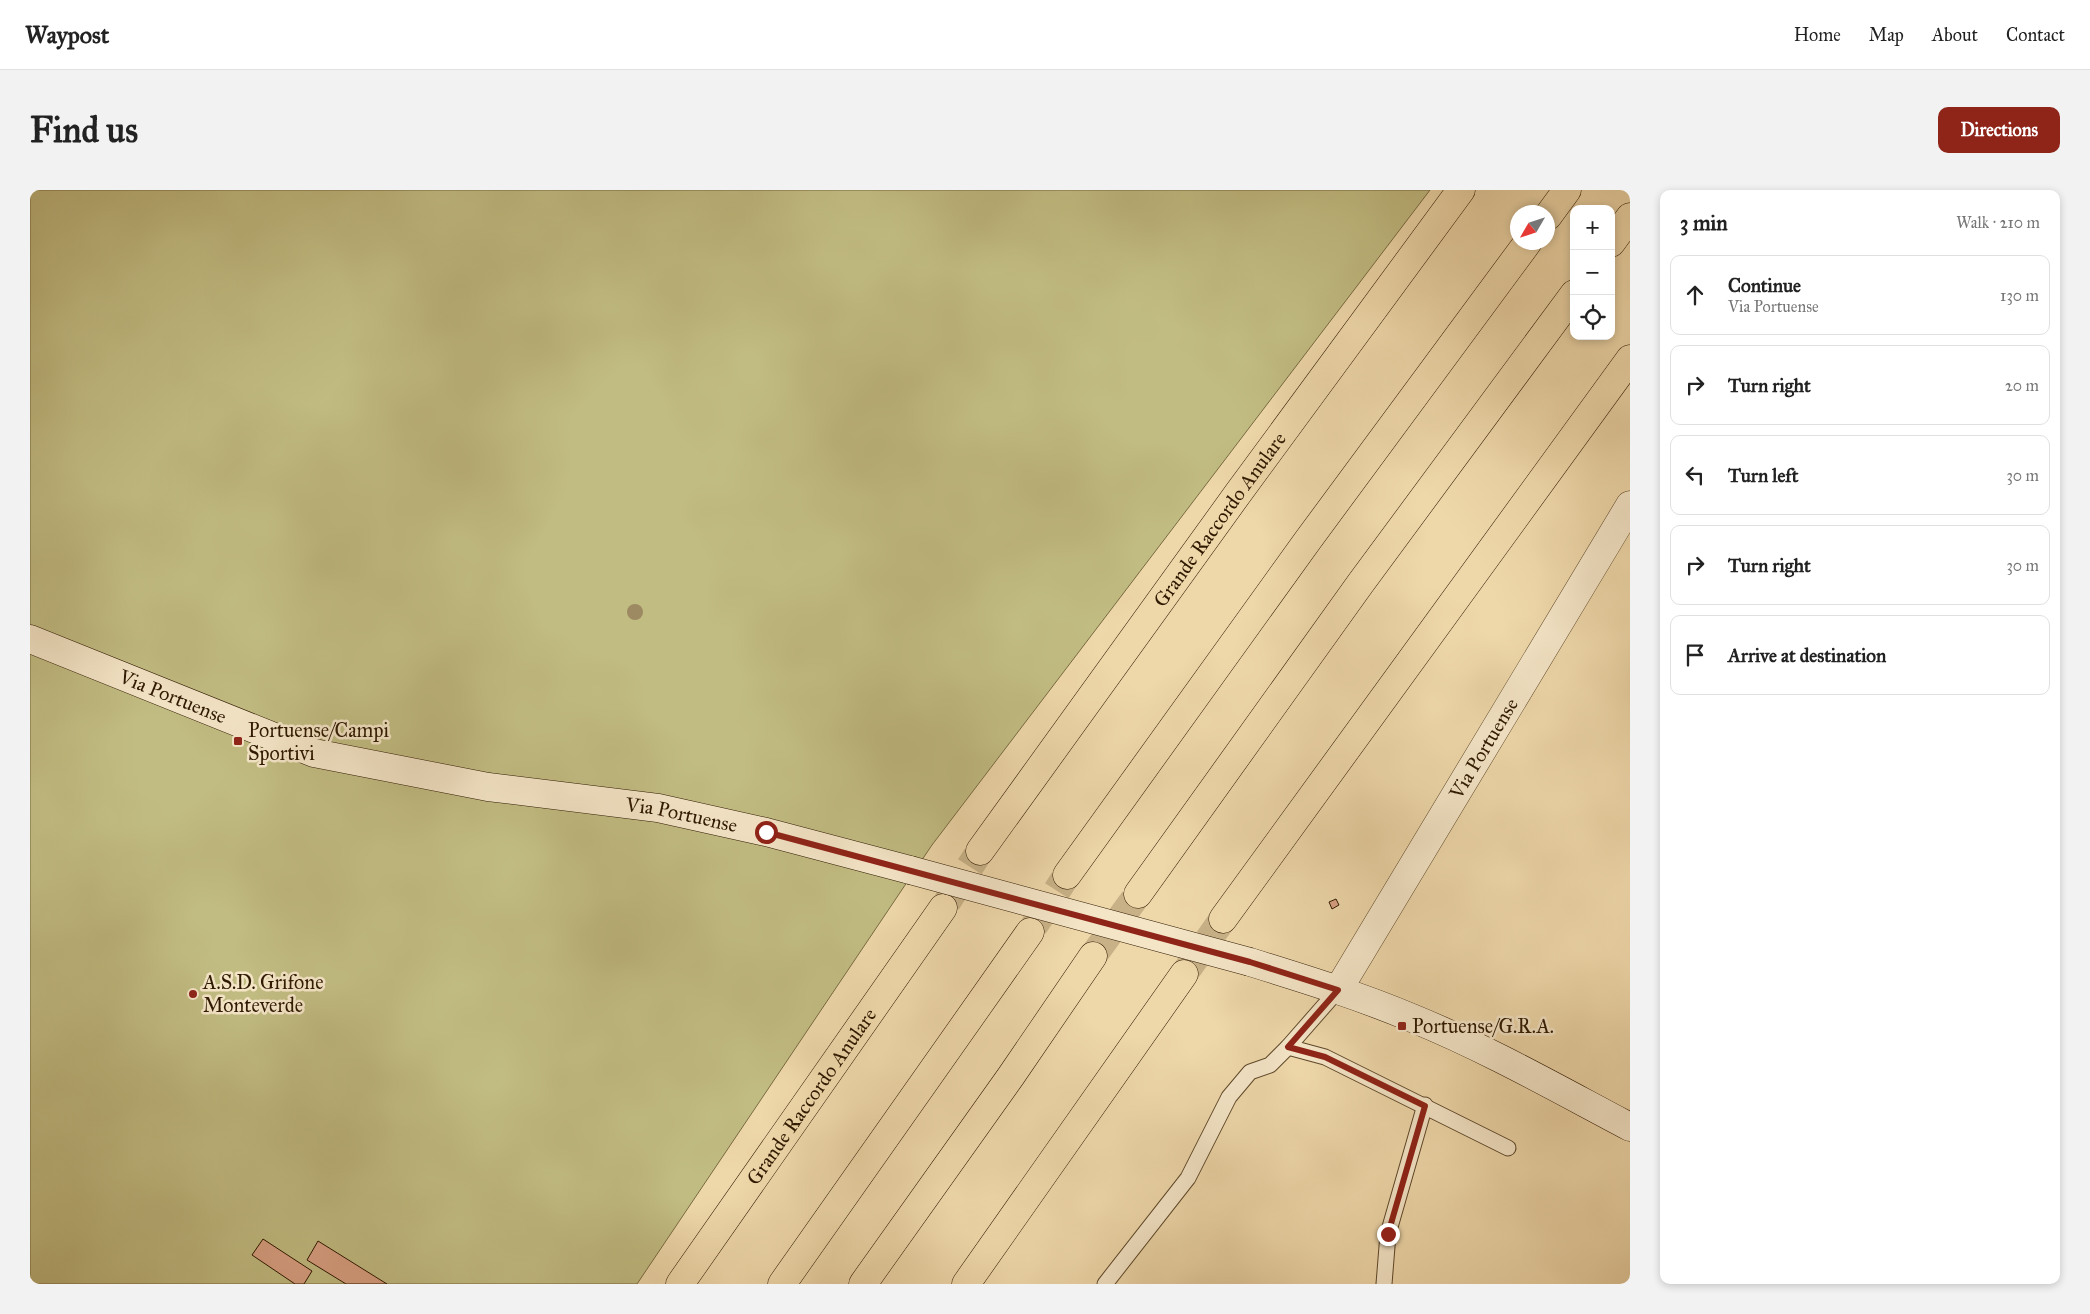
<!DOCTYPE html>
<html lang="en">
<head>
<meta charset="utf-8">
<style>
  :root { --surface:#fff; --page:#f2f2f2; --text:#222; --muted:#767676; --line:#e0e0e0; --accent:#8f2418 }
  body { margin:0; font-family:"IM FELL Great Primer",serif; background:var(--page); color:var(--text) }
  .controls { position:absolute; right:15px; top:15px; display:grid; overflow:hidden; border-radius:10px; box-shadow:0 2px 8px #0003 }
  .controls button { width:45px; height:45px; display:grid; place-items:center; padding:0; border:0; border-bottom:1px solid var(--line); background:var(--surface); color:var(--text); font:25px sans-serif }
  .compass { position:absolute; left:1480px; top:15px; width:45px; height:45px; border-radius:50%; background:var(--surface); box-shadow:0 2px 8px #0003; rotate:231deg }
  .stop { position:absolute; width:15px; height:15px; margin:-11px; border:4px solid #8f2418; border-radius:50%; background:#fff }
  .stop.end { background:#8f2418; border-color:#fff; box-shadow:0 1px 5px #0008 }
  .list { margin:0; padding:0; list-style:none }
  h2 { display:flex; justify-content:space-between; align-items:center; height:65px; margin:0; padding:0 20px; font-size:21px }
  h2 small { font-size:16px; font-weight:400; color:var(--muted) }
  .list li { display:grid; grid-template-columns:32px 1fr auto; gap:15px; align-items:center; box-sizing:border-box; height:80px; margin:0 10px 10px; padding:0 10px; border:1px solid var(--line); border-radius:10px }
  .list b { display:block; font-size:19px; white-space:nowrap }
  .list p { margin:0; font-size:16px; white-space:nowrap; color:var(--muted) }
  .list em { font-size:16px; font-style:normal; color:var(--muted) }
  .icon { flex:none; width:28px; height:28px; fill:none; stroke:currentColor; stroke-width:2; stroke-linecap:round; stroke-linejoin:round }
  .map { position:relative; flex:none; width:1600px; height:1094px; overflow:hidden; border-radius:10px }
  header { display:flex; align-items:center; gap:30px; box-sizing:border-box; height:70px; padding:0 25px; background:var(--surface); border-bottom:1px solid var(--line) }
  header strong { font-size:24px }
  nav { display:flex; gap:28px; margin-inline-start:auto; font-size:18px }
  .intro { display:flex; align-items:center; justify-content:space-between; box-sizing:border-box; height:120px; padding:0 30px }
  h1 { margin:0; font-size:35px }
  .button { padding:12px 22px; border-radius:10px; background:var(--accent); color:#fff; font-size:18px; font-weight:700 }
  main { display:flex; gap:30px; padding:0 30px }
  aside { flex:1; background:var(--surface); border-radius:10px; box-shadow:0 2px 8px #0003 }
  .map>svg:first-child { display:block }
</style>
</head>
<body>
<header>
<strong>Waypost</strong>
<nav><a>Home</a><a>Map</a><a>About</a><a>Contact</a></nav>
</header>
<div class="intro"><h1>Find us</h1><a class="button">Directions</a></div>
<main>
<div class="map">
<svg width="1600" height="1094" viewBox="0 0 1600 1094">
  <rect width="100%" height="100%" fill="#eed7a9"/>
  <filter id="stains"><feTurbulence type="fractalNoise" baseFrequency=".004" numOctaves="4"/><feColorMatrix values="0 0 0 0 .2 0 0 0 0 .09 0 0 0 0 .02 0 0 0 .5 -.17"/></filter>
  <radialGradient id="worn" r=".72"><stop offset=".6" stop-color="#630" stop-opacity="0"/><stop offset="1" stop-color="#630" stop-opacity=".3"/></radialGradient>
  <!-- green -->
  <path fill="#c1bc82" stroke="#786a41" d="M0,0h1400l-498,655 -295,439h-607z"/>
  <!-- building -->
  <g fill="#d8a083" stroke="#2e1800">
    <path d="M1306,709l3,6 -7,4 -3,-7z"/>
    <path d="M233,1049l49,32 -8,13h-9l-43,-29z"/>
    <path d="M288,1051l69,43h-41l-39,-24z"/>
  </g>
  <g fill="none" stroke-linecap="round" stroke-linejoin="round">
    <!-- highway-tunnel -->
    <g stroke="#c8b187" stroke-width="28" stroke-dasharray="28 14" stroke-linecap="butt">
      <path d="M917,712l33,-51"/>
      <path d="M1004,736l33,-51"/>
      <path d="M1063,766l45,-62"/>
      <path d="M1154,784l39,-55"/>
    </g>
    <defs>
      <g id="lane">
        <path d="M1258,857l37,10 183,91"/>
        <path d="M1075,1094l83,-106 41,-81 21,-25 20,-7 18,-18 50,-57"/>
        <path d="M1354,1094l4,-50 37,-129"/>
      </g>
      <g id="street">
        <path id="s1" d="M1308,800l292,-485"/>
      </g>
      <g id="secondary">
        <path id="s2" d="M0,449l284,114 174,34 170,21 108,24 144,38"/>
        <path d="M1220,772c55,17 110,34 162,56 76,31 146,71 218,109"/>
      </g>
      <g id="highway">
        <path d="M1518,26l19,-26"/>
        <path d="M1581,53l19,-26"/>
        <path id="s3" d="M950,661l259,-359 222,-302"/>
        <path d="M1037,685l241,-335 220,-298"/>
        <path d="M1108,704l222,-310 214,-290"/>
        <path d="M1193,729l407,-560"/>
        <path id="s4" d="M650,1094l263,-376"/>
        <path d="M752,1094l248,-352"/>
        <path d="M833,1094l148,-208 82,-120"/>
        <path d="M936,1094l218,-310"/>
      </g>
    </defs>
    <!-- lane casing -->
    <use href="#lane" stroke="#5e482a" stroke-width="17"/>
    <!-- street casing -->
    <use href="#street" stroke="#5e482a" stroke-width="29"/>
    <!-- secondary casing -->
    <use href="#secondary" stroke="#2e1800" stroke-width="29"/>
    <!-- highway casing -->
    <use href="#highway" stroke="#2e1800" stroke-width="29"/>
    <!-- lane -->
    <use href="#lane" stroke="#f4e5c7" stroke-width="15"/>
    <!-- street -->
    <use href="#street" stroke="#f4e5c7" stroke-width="28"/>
    <!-- secondary -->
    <use href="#secondary" stroke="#f4e5c7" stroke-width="28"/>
    <!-- highway -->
    <use href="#highway" stroke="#eed7a9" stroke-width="28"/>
    <defs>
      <path id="secondary-bridge" d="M880,680l340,92"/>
    </defs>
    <!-- secondary-bridge casing -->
    <use href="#secondary-bridge" stroke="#2e1800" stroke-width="29" stroke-linecap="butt"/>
    <!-- secondary-bridge -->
    <use href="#secondary-bridge" stroke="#f4e5c7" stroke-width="28"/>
  </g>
  <!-- trees -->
  <circle fill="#9d8962" cx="605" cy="422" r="8"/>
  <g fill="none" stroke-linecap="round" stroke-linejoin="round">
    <!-- route -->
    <path stroke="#8f2418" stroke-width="6" d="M736,642l484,130 88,28 -50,57 37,10 100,49 -37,128"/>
  </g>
  <!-- markers -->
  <g fill="#8f2418" stroke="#f4e5c7" stroke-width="2">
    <rect x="203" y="546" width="10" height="10" rx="2.5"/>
    <circle cx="163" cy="804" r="5"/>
    <rect x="1367" y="831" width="10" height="10" rx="2.5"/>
  </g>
  <g text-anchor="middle" stroke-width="5" stroke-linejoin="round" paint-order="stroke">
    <!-- street labels -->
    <g font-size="20" fill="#2e1800" stroke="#f4e5c7">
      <text dy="7" stroke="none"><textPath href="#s3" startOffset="409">Grande Raccordo Anulare</textPath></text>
      <text dy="7" stroke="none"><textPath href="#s2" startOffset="154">Via Portuense</textPath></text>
      <text dy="7" stroke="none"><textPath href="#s1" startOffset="282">Via Portuense</textPath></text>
      <text dy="7" stroke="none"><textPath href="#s2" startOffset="679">Via Portuense</textPath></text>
      <text dy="7" stroke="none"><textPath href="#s4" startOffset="229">Grande Raccordo Anulare</textPath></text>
    </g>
    <!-- poi labels -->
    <g font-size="20" fill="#2e1800" stroke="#f4e5c7" text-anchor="start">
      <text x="218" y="547">Portuense/Campi<tspan x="218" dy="23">Sportivi</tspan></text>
      <text x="173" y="799">A.S.D. Grifone<tspan x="173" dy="23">Monteverde</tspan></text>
      <text x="1382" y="843">Portuense/G.R.A.</text>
    </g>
  </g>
  <rect width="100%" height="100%" filter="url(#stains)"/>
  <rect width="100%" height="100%" fill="url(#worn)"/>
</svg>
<div class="controls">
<button>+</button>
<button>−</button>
<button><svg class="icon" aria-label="locate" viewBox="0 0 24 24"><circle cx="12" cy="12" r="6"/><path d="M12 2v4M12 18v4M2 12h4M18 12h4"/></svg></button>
</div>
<svg class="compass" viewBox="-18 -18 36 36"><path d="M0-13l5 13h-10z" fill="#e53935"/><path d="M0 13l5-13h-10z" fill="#767676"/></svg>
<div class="stop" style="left:736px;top:642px"></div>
<div class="stop end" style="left:1358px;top:1044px"></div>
</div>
<aside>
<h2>3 min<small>Walk · 210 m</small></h2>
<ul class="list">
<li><svg class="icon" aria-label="ahead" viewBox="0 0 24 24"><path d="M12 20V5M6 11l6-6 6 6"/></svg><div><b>Continue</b><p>Via Portuense</p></div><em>130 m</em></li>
<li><svg class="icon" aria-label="right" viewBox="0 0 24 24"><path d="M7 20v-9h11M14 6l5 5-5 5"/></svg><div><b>Turn right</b></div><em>20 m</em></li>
<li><svg class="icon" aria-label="left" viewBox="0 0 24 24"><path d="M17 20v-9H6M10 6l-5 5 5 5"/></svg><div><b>Turn left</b></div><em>30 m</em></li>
<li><svg class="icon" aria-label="right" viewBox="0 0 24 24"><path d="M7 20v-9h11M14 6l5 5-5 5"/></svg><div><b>Turn right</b></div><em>30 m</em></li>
<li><svg class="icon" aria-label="arrive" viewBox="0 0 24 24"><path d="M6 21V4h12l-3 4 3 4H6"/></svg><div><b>Arrive at destination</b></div></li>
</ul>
</aside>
</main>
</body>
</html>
